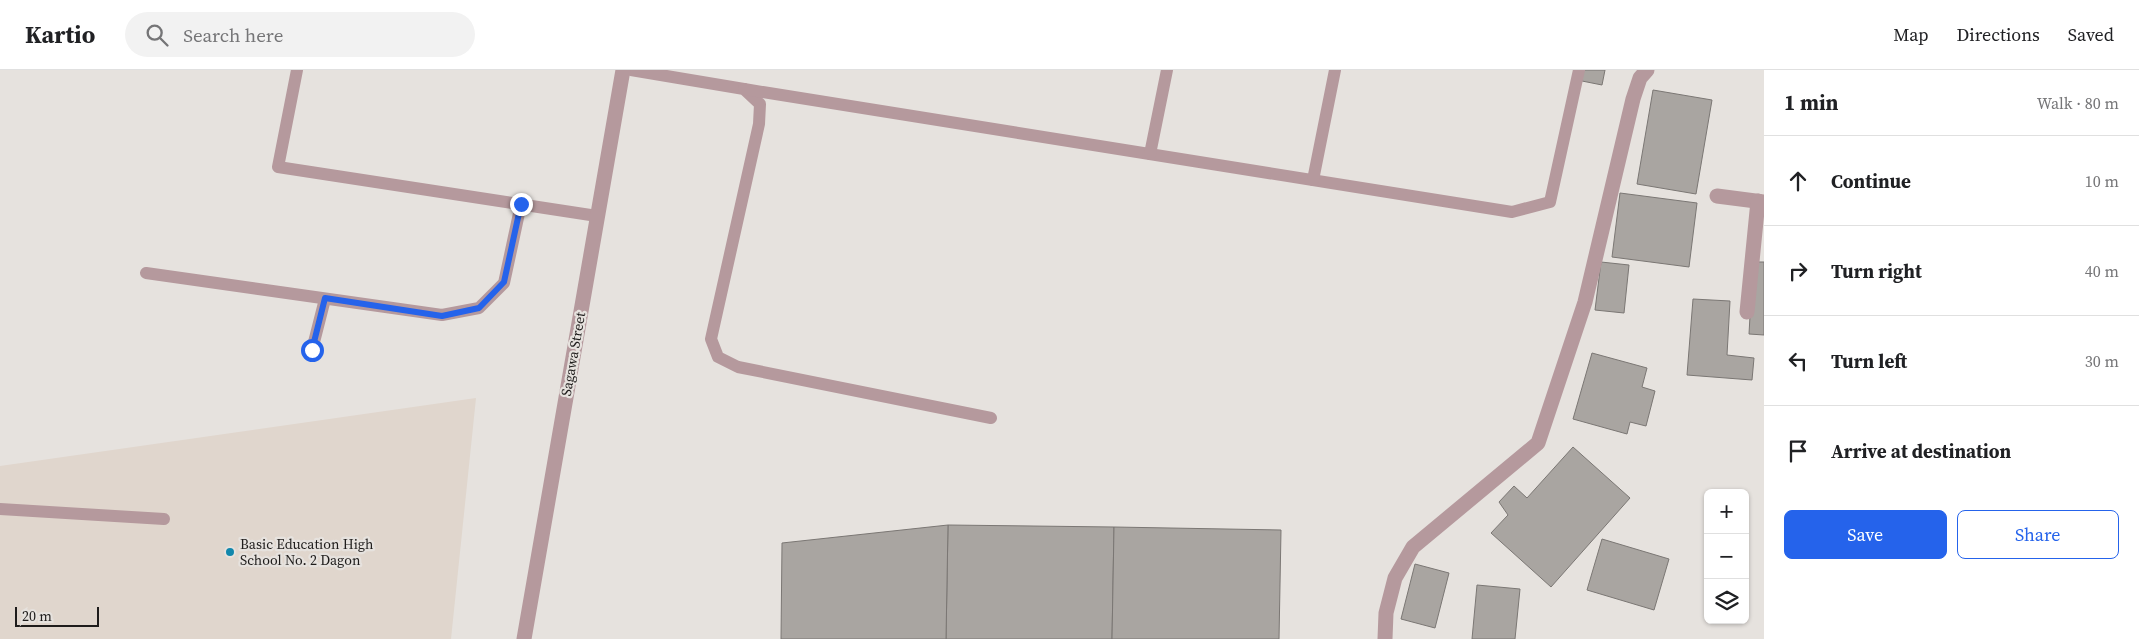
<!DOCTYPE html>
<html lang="en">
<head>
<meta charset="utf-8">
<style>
  :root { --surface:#fff; --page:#f2f2f2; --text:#202124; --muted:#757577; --line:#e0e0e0; --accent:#2563eb }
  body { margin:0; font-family:"Source Serif 4",serif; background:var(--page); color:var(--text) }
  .controls { position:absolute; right:15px; bottom:15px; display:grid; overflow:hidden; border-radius:8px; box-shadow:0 1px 4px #0004 }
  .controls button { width:45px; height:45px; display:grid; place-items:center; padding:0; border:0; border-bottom:1px solid var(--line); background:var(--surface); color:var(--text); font:25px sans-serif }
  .scale { position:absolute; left:15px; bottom:12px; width:84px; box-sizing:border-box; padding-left:5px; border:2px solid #1e1c1b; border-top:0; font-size:14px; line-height:18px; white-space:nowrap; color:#1e1c1b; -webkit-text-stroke:4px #e6e2de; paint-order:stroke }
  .stop { position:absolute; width:15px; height:15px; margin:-11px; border:4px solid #2563eb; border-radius:50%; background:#fff }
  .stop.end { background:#2563eb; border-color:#fff; box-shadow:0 1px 5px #0008 }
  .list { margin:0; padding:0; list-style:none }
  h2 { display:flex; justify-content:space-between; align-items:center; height:65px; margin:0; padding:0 20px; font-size:21px }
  h2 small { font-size:16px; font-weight:400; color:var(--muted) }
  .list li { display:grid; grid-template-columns:32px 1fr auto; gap:15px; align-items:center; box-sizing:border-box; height:90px; padding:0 20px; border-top:1px solid var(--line) }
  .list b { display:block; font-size:19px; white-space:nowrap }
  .list em { font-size:16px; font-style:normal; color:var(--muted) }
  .actions { display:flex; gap:10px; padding:15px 20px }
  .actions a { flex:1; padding:11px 0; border:1px solid var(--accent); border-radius:8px; text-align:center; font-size:18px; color:var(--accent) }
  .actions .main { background:var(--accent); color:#fff }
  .icon { flex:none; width:28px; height:28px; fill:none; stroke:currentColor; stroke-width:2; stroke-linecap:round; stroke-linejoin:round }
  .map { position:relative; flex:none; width:1764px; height:569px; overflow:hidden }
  header { display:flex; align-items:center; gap:30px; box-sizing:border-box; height:70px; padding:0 25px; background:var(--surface); border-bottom:1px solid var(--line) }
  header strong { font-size:24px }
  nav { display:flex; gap:28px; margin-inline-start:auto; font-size:18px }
  .search { width:350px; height:45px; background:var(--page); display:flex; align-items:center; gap:12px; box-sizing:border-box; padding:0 18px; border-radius:28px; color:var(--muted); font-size:19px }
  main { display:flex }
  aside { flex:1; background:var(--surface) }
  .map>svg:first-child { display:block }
</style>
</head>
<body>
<header>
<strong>Kartio</strong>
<div class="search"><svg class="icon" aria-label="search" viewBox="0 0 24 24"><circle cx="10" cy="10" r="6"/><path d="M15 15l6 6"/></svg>Search here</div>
<nav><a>Map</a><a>Directions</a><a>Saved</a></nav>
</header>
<main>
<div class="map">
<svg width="1764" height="569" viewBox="0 0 1764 569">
  <rect width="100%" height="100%" fill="#e6e2de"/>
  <!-- built -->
  <path fill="#e0d6cd" d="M476,328l-25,241h-451v-173z"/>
  <!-- building -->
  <g fill="#a9a5a1" stroke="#7b7774">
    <path d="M1579,0h26l-3,15 -25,-5z"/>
    <path d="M1653,20l59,10 -16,94 -59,-10z"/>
    <path d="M1620,123l77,10 -8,64 -77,-10z"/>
    <path d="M1601,192l28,3 -5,48 -29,-3z"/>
    <path d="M1753,192h11v73l-15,-1z"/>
    <path d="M1693,229l37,2 -3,54 27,3 -2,22 -65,-5z"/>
    <path d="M1592,283l55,15 -5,19 13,4 -9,35 -16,-4 -3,12 -54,-15z"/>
    <path d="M1573,377l57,51 -79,89 -60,-54 17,-18 -9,-13 15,-16 13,12z"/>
    <path d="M948,455l166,2 -2,112h-166z"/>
    <path d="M948,455l-2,114h-165l1,-96z"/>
    <path d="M1114,457l167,3 -2,109h-167z"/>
    <path d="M1602,469l67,20 -15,51 -67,-20z"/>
    <path d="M1415,494l34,9 -14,55 -34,-9z"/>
    <path d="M1477,515l43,4 -5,50h-43z"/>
  </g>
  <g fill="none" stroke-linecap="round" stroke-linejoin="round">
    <!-- lane -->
    <g stroke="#b5999d" stroke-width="12">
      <path d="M297,0l-19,97 319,49"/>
      <path d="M631,0l113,19 16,15 -1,20 -48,215 7,18 20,10 253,51"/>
      <path d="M744,19l768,123 38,-10 29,-132"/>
      <path d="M1150,84l17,-84"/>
      <path d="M1313,110l22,-110"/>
      <path d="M146,203l296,42 37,-7 25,-25 17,-79"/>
      <path d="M312,280l13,-51"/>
      <path d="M0,439l164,10"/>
    </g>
    <!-- street -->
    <g stroke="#b5999d" stroke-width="15">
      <path d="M1717,126l47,6"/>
      <path d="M1747,242l11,-111"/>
      <path d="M524,569l99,-569"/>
      <path d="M1385,569l1,-26 9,-35 18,-31 125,-104 47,-141 48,-203 7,-21 7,-8"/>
    </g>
  </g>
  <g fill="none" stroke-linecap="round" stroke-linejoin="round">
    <!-- route -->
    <path stroke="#2563eb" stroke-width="6" d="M312,280l13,-52 117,18 37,-8 25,-26 17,-78"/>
  </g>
  <!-- markers -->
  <circle fill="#1187ac" stroke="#e6e2de" stroke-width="2" cx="230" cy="482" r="5"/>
  <g text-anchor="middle" stroke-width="4.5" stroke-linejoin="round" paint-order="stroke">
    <!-- street labels -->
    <g font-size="14" fill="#1e1c1b" stroke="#e6e2de">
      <text transform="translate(573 284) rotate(-80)" y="5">Sagawa Street</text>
    </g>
    <!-- poi labels -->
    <g font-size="14" fill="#1e1c1b" stroke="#e6e2de" text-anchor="start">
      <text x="240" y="479">Basic Education High<tspan x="240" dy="16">School No. 2 Dagon</tspan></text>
    </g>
  </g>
</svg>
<div class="controls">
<button>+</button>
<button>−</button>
<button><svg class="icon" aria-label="layers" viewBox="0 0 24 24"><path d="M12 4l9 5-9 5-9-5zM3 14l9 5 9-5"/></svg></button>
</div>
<div class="scale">20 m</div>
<div class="stop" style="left:312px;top:280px"></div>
<div class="stop end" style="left:521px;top:134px"></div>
</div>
<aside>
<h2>1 min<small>Walk · 80 m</small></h2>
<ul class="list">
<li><svg class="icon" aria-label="ahead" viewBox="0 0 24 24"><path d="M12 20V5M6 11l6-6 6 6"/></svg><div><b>Continue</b></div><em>10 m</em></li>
<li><svg class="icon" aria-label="right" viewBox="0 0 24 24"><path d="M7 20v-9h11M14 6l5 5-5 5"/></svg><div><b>Turn right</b></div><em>40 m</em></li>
<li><svg class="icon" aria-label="left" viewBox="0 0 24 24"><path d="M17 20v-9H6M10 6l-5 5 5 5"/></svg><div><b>Turn left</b></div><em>30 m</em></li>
<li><svg class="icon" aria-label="arrive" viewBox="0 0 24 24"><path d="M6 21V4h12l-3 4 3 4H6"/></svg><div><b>Arrive at destination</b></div></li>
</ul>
<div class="actions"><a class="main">Save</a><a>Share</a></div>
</aside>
</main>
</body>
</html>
